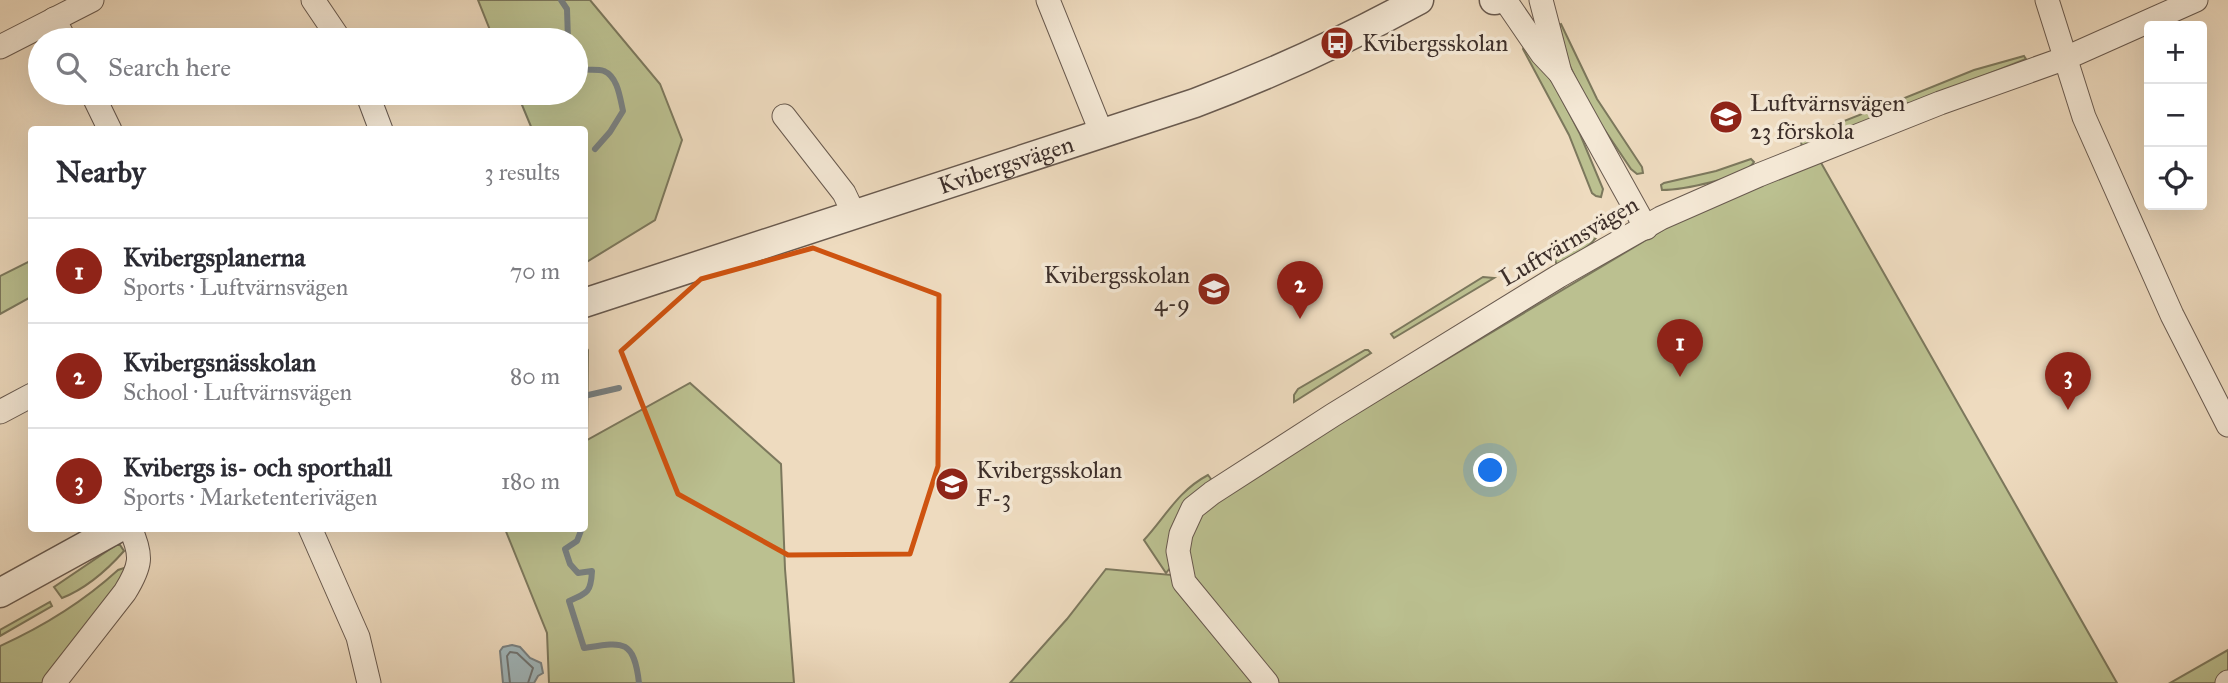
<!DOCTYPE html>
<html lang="en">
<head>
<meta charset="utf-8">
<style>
  :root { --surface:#fff; --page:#f2f2f3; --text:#2b2b33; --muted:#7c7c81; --line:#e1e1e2; --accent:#8f2418 }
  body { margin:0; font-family:"IM FELL Great Primer",serif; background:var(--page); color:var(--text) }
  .controls { position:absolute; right:21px; top:21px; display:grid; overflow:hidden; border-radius:7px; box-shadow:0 7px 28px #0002 }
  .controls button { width:63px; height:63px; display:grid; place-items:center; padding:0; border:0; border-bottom:2px solid var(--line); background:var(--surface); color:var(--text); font:35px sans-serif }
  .you { position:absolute; left:1491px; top:471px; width:24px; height:24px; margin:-18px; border:5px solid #fff; border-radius:50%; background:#1a73e8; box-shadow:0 0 0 10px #1a73e833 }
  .badge { display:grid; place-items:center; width:46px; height:46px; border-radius:50%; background:var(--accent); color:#fff; font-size:23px; font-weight:700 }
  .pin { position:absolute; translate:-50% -58px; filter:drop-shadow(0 2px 4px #0008) }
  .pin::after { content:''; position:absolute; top:37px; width:24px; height:21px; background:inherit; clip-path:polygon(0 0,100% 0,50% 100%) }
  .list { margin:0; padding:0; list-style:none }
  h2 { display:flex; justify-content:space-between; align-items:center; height:91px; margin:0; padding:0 28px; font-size:30px }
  h2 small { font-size:23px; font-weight:400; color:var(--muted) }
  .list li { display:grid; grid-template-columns:46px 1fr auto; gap:21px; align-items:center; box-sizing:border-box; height:105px; padding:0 28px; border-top:2px solid var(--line) }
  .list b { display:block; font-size:26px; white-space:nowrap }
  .list p { margin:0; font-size:23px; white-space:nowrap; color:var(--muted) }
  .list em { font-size:23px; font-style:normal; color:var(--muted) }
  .icon { flex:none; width:38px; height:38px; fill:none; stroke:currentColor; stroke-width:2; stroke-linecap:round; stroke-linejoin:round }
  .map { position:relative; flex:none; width:2228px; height:683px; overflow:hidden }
  .search { position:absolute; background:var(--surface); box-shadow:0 7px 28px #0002; left:28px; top:28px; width:560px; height:77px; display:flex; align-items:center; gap:18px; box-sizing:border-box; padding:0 24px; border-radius:38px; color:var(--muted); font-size:26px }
  .panel { position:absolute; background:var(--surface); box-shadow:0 7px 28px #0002; left:28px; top:126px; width:560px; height:406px; border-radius:7px }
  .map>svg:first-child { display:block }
</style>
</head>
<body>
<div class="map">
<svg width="2228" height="683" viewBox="0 0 2228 683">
  <rect width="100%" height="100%" fill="#eedbbf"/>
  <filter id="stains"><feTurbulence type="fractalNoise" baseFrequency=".00286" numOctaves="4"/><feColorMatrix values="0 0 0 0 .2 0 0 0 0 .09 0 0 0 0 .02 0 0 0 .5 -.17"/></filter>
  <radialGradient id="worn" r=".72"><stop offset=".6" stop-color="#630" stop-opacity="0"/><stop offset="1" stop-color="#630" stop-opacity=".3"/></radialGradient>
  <!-- green -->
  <g fill="#bbc090" stroke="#7c785d" stroke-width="2">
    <path d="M478,0h112l70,84 22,56 -27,80 -70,43 -1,-133 -52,-1 -15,-36h59v-53h-82z"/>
    <path d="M1561,24l36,75 45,68 1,6 -6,1 -6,-5 -33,-49 -21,-39 -8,-17 -10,-39z"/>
    <path d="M1525,45l27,35 28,54 23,55 -2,8 -5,-1 -4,-3 -23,-58 -46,-86z"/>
    <path d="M2024,56l2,3 -111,44h-8l-5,-4 72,-29z"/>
    <path d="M1882,106l1,3 -3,6 -78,33 -1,-7 5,-5z"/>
    <path d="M1751,159l3,3c-9,16 -73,28 -92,28l-1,-5 3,-2 52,-12z"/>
    <path d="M1820,161l297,522h-1107l57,-64 39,-50 65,6 5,-44 33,-30 479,-286z"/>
    <path d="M1604,215c1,26 -28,40 -47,51l-2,-7c18,-13 31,-32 49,-44z"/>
    <path d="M30,261l1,36 -31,17v-38z"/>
    <path d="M1483,277l11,1 -100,60 -3,-4z"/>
    <path d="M585,346l3,4 -1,90 103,-57 91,81 4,105 9,114h-245l-2,-50 -42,-104 79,-1z"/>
    <path d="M1365,350h3l3,3 -77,49v-7l4,-6z"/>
    <path d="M1208,475l3,4 -1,2c-34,31 -43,39 -40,87l-4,5 -22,-33c22,-24 34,-49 64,-65z"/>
    <path d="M116,545h4l4,6c-16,18 -39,38 -62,47l-8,-11z"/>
    <path d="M124,568l4,1 -84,114h-44v-37c42,-19 84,-45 118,-76z"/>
    <path d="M50,602l2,4 -52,30v-6z"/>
    <path d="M2228,650v33h-58z"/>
  </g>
  <!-- water -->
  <path fill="#a0b8be" stroke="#788183" stroke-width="2" d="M512,645l8,2 10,11 11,5 2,10 -5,3 -4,7h-31l-3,-32 3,-4z"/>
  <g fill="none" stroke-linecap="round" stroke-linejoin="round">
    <!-- shore -->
    <path stroke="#6e7474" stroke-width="2" d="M510,683l-3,-27 3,-4 7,1 16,15 -5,15"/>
    <!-- stream -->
    <g stroke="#788183" stroke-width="6">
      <path d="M561,0l6,9 1,31"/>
      <path d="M576,67c9,5 19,1 28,4 14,6 16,27 19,40l-13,21 -15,17"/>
      <path d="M584,396l35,-8"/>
      <path d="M582,528l-5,13 -12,8 5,15 8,9 14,-2c-1,21 -4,22 -23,30l15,47c38,-6 50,-10 55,35"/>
    </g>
    <defs>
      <g id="minor">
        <path d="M313,0l27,40"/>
        <path d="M1048,0l54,134"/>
        <path d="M1505,0l37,54 18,19 86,155"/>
        <path d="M1541,0l19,73"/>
        <path d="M2047,0l37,117 88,198 56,110"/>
        <path d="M54,19l11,21"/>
        <path d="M0,47l92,-47"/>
        <path d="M92,93l18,37"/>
        <path d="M367,93l14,37"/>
        <path d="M784,116l60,77 10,21"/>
        <path d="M0,412l32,-17"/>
        <path d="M310,528l48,109 11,46"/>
        <path d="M54,683l71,-91c16,-26 18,-36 5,-64"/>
        <path d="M1267,683l-83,-101 -6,-31 3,-17 12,-26 19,-15 121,-78 226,-139 102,-58 98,-43 181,-72 126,-45 130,-58"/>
        <path d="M2227,683l1,-1"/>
      </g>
      <g id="tertiary">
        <path d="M1494,0h1"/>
        <path id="s1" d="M584,303l611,-200c77,-29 151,-63 224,-103"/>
        <path d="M0,593l118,-65"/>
      </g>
    </defs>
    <!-- minor casing -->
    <use href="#minor" stroke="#695a4f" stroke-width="25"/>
    <!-- tertiary casing -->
    <use href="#tertiary" stroke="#695a4f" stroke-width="31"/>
    <!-- minor -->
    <use href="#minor" stroke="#f4e8d5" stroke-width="23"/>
    <!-- tertiary -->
    <use href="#tertiary" stroke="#f4e8d5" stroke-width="28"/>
  </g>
  <!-- marked area -->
  <path fill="none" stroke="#ce5310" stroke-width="5" stroke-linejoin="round" d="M813,248l126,47 -1,171 -28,88 -122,1 -110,-61 -57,-143 80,-72z"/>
  <!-- icons -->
  <defs>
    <symbol id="bus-disc" viewBox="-11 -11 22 22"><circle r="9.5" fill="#8f2418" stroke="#f4e8d5"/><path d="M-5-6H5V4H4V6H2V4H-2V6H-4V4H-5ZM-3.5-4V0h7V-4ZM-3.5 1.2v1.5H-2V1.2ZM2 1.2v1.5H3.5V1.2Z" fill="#fff"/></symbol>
    <symbol id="school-disc" viewBox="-11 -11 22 22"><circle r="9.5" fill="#8f2418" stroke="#f4e8d5"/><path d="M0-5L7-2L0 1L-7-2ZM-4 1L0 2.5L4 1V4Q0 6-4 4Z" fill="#fff"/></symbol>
  </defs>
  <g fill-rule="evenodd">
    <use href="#bus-disc" x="1318" y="24" width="38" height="38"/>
    <use href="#school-disc" x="1707" y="98" width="38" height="38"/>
    <use href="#school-disc" x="1195" y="270" width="38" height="38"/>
    <use href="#school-disc" x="933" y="465" width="38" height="38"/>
  </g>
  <g text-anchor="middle" stroke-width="7" stroke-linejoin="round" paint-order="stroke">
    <!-- poi labels -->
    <g font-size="24" fill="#3d2f2a" stroke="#f4e8d5" text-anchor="start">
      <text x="1362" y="51">Kvibergsskolan</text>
      <text x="1750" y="111">Luftvärnsvägen<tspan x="1750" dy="28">23 förskola</tspan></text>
      <text x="1190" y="283" text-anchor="end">Kvibergsskolan<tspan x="1190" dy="28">4-9</tspan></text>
      <text x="976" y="478">Kvibergsskolan<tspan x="976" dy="28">F-3</tspan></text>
    </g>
    <!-- street labels -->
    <g font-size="24" fill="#3d2f2a" stroke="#f4e8d5">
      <text dy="8" stroke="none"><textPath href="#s1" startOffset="444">Kvibergsvägen</textPath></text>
      <text transform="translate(1569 241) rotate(-30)" y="8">Luftvärnsvägen</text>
    </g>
  </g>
  <rect width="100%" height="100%" filter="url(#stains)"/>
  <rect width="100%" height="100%" fill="url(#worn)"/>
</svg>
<div class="controls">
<button>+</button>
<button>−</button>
<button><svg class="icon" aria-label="locate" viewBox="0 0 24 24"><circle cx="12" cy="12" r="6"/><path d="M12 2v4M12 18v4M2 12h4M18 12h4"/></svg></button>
</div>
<div class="you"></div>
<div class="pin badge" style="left:1680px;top:377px">1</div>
<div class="pin badge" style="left:1300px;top:319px">2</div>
<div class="pin badge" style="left:2068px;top:410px">3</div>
<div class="search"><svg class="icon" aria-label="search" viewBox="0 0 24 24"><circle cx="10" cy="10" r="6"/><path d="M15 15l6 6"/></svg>Search here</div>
<section class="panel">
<h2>Nearby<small>3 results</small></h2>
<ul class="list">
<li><span class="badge">1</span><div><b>Kvibergsplanerna</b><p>Sports · Luftvärnsvägen</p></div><em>70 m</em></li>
<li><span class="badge">2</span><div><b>Kvibergsnässkolan</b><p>School · Luftvärnsvägen</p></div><em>80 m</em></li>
<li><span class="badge">3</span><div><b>Kvibergs is- och sporthall</b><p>Sports · Marketenterivägen</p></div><em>180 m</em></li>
</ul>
</section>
</div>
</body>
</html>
